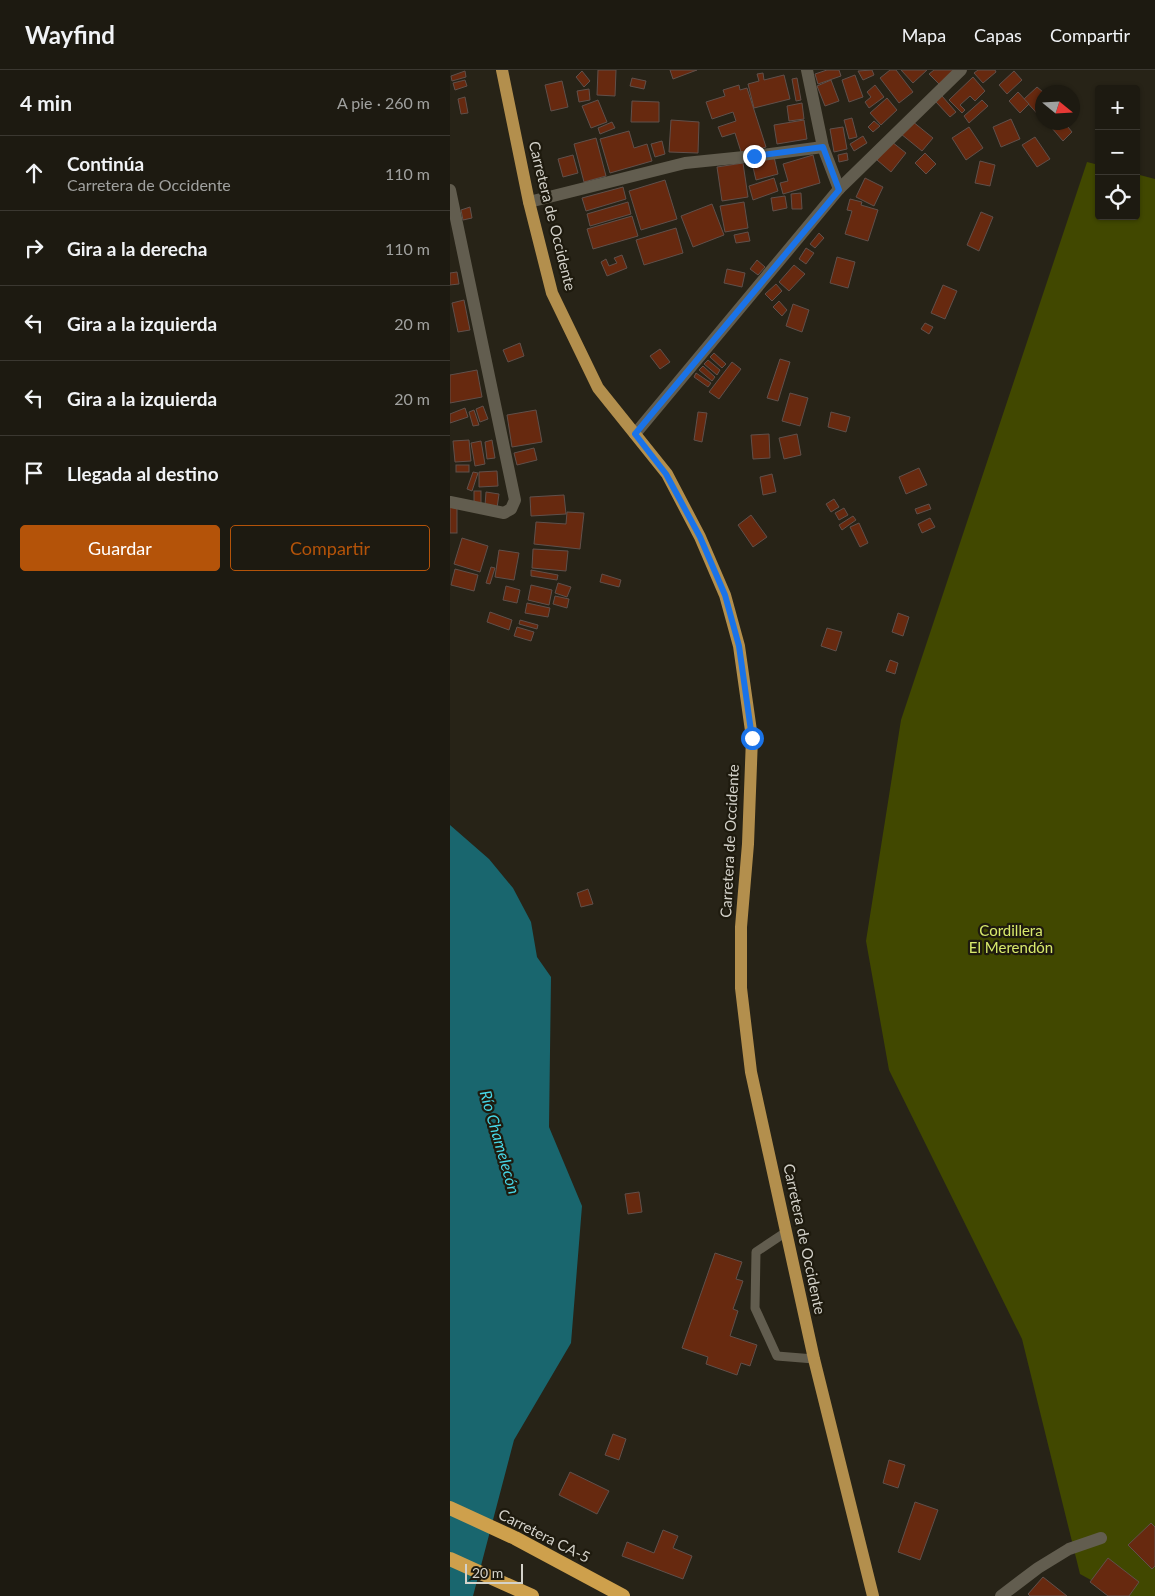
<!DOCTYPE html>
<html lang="es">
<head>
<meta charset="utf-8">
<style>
  :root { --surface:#1d1a11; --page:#2a271f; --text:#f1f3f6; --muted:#a0a19f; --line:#3b3831; --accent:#b45309 }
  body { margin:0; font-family:Lato,sans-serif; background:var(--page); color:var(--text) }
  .controls { position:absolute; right:15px; top:15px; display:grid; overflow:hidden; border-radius:5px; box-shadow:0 1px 4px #0004 }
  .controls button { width:45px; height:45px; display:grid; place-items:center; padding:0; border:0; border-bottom:1px solid var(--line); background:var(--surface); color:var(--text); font:25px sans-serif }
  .compass { position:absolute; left:585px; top:15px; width:45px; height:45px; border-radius:50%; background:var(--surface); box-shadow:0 1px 4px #0004; rotate:108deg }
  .scale { position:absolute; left:15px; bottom:12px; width:58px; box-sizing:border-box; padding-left:5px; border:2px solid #d4d2ca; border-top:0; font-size:14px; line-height:18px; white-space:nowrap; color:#d4d2ca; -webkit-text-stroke:4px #1e1a0e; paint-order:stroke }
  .stop { position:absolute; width:15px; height:15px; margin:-11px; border:4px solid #1a73e8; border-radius:50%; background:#fff }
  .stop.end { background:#1a73e8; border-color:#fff; box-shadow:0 1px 5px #0008 }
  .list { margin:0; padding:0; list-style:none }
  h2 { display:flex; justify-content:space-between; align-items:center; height:65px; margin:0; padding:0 20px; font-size:21px }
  h2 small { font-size:16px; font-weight:400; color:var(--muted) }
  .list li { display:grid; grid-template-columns:32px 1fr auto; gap:15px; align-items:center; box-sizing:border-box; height:75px; padding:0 20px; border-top:1px solid var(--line) }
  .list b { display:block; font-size:19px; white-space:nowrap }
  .list p { margin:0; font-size:16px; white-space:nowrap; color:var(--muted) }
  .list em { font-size:16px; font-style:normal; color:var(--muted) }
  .actions { display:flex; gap:10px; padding:15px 20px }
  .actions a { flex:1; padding:11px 0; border:1px solid var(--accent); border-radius:5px; text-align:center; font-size:18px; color:var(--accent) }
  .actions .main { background:var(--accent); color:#fff }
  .icon { flex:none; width:28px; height:28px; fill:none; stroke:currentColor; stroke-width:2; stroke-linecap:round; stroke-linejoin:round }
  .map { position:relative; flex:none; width:705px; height:1526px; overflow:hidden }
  header { display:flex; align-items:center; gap:30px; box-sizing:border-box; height:70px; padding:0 25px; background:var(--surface); border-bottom:1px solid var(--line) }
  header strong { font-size:24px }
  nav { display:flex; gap:28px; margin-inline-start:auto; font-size:18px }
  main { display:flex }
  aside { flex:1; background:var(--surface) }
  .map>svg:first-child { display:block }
</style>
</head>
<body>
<header>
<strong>Wayfind</strong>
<nav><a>Mapa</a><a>Capas</a><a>Compartir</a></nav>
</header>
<main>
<aside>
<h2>4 min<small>A pie · 260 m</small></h2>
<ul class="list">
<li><svg class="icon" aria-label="ahead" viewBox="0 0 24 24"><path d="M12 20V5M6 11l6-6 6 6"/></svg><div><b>Continúa</b><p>Carretera de Occidente</p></div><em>110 m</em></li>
<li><svg class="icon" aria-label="right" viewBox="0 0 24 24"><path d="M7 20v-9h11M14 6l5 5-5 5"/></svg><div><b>Gira a la derecha</b></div><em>110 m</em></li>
<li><svg class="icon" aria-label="left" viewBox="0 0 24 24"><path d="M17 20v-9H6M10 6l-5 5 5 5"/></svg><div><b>Gira a la izquierda</b></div><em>20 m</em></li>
<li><svg class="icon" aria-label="left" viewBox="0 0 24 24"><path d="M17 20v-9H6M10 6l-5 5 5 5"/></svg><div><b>Gira a la izquierda</b></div><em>20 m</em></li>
<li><svg class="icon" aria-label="arrive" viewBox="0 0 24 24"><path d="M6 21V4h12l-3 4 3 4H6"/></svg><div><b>Llegada al destino</b></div></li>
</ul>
<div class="actions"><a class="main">Guardar</a><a>Compartir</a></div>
</aside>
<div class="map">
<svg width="705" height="1526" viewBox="0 0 705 1526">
  <rect width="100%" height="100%" fill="#272317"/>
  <!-- green -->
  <path fill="#414800" d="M637,92l12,3v51h37v-42l19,5v1417h-35l-40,-22 -58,-235 -133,-269 -23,-129 35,-221z"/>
  <!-- water -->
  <path fill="#19666e" d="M0,755l39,34 24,29 18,34 6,35 14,20 -2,150 33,79 -11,137 -57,97 -41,156h-23z"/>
  <!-- building -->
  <g fill="#67290f" stroke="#60504b">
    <path d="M148,0h18l-1,26 -18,-1z"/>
    <path d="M220,0h27l-24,9z"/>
    <path d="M377,0h12l2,6 -23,8 -3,-10z"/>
    <path d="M422,0l2,5 -11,5 -5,-9z"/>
    <path d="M440,0h6l17,22 -14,11 -19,-25z"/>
    <path d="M451,0h26l-14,13z"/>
    <path d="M484,0h23l-16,16 -12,-12z"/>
    <path d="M528,0h17l1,2 -13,11 -9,-10z"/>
    <path d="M15,1l1,6 -14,4 -1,-5z"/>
    <path d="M132,1l8,10 -6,6 -8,-10z"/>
    <path d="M564,1l8,9 -15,14 -8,-9z"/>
    <path d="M313,3l1,7 20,-5 6,24 -36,9 -6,-24 11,-3 -2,-7z"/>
    <path d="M405,5l8,22 -14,5 -7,-22z"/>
    <path d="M523,7l12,14 -10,10 -5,-5 -10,9 5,5 -3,3 -13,-13z"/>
    <path d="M182,8l14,3 -2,8 -14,-3z"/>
    <path d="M347,8l4,22 -5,1 -4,-22z"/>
    <path d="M15,10l2,6 -12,4 -2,-7z"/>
    <path d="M381,10l8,21 -14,5 -8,-20z"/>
    <path d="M112,11l6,26 -17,4 -6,-26z"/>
    <path d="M289,15l1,5 7,-2 19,59 -24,8 -7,-22 -13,4 -4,-10 18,-6 -3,-9 -21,7 -6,-17 19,-6 -2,-6z"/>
    <path d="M425,15l9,12 -15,11 -4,-6 6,-5 -4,-5z"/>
    <path d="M587,17l6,5 -1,27 -18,-20z"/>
    <path d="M139,19l1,11 -11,2 -2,-11z"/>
    <path d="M568,22l11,12 -9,9 -11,-12z"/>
    <path d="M492,26l14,16 -6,5 -14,-15z"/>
    <path d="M15,27l3,16 -7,1 -3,-15z"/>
    <path d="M437,28l10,12 -16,15 -11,-12z"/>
    <path d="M148,30l9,22 -16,6 -9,-22z"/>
    <path d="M532,30l6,6 -19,17 -5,-7z"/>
    <path d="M182,31l27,1v20h-28z"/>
    <path d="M352,33l2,16 -15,2 -2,-15z"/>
    <path d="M402,48l5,19 -8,2 -5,-19z"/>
    <path d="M561,49l9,20 -19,8 -8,-20z"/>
    <path d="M221,50l28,2 -1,31 -29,-1z"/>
    <path d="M354,50l3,19 -30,5 -3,-19z"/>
    <path d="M424,51l6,5 -7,6 -5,-5z"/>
    <path d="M462,51l21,17 -11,13 -21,-17z"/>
    <path d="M162,52l3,6 -15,6 -2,-6z"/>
    <path d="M606,52h8l8,10 -9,9 -12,-14z"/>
    <path d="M393,57l4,22 -13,3 -4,-23z"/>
    <path d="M519,57l14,21 -17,12 -14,-22z"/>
    <path d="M179,61l5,17 13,-4 5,17 -42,12 -10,-34z"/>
    <path d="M413,66l4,7 -13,8 -4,-7z"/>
    <path d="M585,67l15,22 -13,8 -15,-22z"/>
    <path d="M146,68l10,38 -22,6 -10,-38z"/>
    <path d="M212,71l3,13 -10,3 -4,-13z"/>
    <path d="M442,72l14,11 -15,19 -14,-12z"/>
    <path d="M397,83l1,7 -9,2 -1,-7z"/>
    <path d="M475,83l11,11 -10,10 -11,-11z"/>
    <path d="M123,85l5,18 -15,4 -5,-18z"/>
    <path d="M363,85l7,28 -37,11 -3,-11 8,-2 -5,-17z"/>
    <path d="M324,87l4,17 -22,6 -4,-17z"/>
    <path d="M530,91l15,4 -5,21 -15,-3z"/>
    <path d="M293,93l5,34 -26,4 -5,-34z"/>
    <path d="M324,108l4,13 -25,9 -4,-14z"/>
    <path d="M415,108l18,9 -9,19 -18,-9z"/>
    <path d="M215,110l12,39 -36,11 -12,-39z"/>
    <path d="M173,117l3,12 -40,12 -4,-13z"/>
    <path d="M351,123l1,16h-10l-1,-15z"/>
    <path d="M335,126l2,12 -14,3 -2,-13z"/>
    <path d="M400,129l12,3 -1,3 17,5 -10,31 -23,-7 7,-23 -5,-1z"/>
    <path d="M178,132l3,12 -41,12 -3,-12z"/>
    <path d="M294,132l4,26 -23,4 -5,-26z"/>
    <path d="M262,134l12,31 -31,12 -12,-31z"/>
    <path d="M20,137l2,11 -9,2 -2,-10z"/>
    <path d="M531,142l12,5 -14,34 -12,-6z"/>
    <path d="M182,146l6,20 -45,13 -6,-20z"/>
    <path d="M226,158l7,25 -39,12 -8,-25z"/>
    <path d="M298,162l2,9 -14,2 -2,-8z"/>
    <path d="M369,163l5,5 -9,10 -5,-4z"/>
    <path d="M356,178l8,5 -8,11 -7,-5z"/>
    <path d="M172,185l5,13 -20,8 -6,-14 5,-3 3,7 8,-3 -3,-5z"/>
    <path d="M387,187l18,5 -7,26 -18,-5z"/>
    <path d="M307,190l8,7 -7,8 -8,-6z"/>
    <path d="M344,195l11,9 -16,17 -10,-9z"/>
    <path d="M277,199l18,4 -3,14 -18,-4z"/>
    <path d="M7,202l2,12 -9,1v-12z"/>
    <path d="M326,214l6,7 -10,10 -7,-7z"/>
    <path d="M493,215l14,6 -12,28 -14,-6z"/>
    <path d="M14,230l6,30 -12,2 -6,-29z"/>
    <path d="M329,231l8,9 -5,6 -9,-9z"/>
    <path d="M343,234l16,6 -7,22 -16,-6z"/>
    <path d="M475,253l8,4 -4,7 -8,-5z"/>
    <path d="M70,273l4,13 -16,6 -5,-12z"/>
    <path d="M210,279l10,13 -10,7 -10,-13z"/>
    <path d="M264,283l12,11 -4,4 -12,-11z"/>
    <path d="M330,289l10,3 -12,39 -11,-3z"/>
    <path d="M258,290l12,10 -3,5 -13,-11z"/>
    <path d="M282,292l9,7 -22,30 -10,-7z"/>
    <path d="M253,296l12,11 -3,4 -13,-11z"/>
    <path d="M27,300l5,27 -32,6v-28z"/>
    <path d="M246,303l15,10 -3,4 -14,-10z"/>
    <path d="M340,323l18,5 -8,28 -18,-5z"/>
    <path d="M33,336l5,13 -8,3 -4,-13z"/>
    <path d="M15,338l3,9 -18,6v-9z"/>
    <path d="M24,340l5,15 -6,1 -4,-14z"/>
    <path d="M86,340l6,32 -30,5 -5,-32z"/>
    <path d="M248,342l9,1 -5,29 -8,-2z"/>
    <path d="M381,342l19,5 -4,15 -18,-5z"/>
    <path d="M319,364l1,24 -17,1 -2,-24z"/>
    <path d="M347,364l4,21 -17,4 -5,-21z"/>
    <path d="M19,370l2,21 -16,1 -2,-21z"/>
    <path d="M42,370l3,18 -8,1 -2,-17z"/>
    <path d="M31,371l4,23 -10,2 -4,-23z"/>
    <path d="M84,378l3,12 -20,5 -3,-12z"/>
    <rect x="6" y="395" width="13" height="7"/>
    <path d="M469,398l8,17 -21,9 -7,-17z"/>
    <path d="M47,401l1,15 -19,1v-15z"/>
    <path d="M23,402l5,1 -6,18 -5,-2z"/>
    <path d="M322,404l4,18 -13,3 -3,-18z"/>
    <rect x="24" y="421" width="7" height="13"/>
    <path d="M36,422l13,2 -2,14 -12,-2z"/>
    <path d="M114,425l2,19 -35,2 -1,-19z"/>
    <path d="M384,429l5,8 -8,5 -5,-8z"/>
    <path d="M479,434l2,5 -14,5 -2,-5z"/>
    <rect x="0" y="435" width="7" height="28"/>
    <path d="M394,438l4,7 -9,5 -4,-7z"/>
    <path d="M117,442l17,1 -4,36 -46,-5 2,-22 30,2z"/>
    <path d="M301,445l16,22 -14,10 -15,-22z"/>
    <path d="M403,446l3,4 -14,10 -3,-5z"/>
    <path d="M480,448l5,9 -13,6 -4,-9z"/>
    <path d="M409,453l9,20 -8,4 -10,-20z"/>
    <path d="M12,468l26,8 -8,26 -26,-8z"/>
    <path d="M83,479l35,2 -2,20 -34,-3z"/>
    <path d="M49,480l20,3 -5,27 -19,-3z"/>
    <path d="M41,497l4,1 -5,16 -4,-1z"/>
    <path d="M5,499l23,6 -4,16 -23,-6z"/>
    <path d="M81,500l27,5 -1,5 -26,-4z"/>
    <path d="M152,504l19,6 -2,7 -19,-5z"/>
    <path d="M108,513l13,4 -4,10 -12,-4z"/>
    <path d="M81,515l21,5 -3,15 -21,-5z"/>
    <path d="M56,516l14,4 -3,13 -14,-3z"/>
    <path d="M105,526l14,3 -2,9 -14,-4z"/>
    <path d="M77,533l23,5 -2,9 -23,-4z"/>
    <path d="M40,542l22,8 -3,10 -22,-8z"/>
    <path d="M448,543l11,4 -6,19 -11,-4z"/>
    <path d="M70,550l18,5 -1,4 -18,-5z"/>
    <path d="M67,557l17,5 -3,9 -17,-5z"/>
    <path d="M377,558l15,4 -6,19 -15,-5z"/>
    <path d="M440,590l8,3 -3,11 -9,-3z"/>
    <path d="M138,819l5,15 -12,3 -4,-14z"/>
    <path d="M189,1122l3,20 -14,2 -3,-20z"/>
    <path d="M265,1183l27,9 -6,17 7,2 -10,28 5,2 -8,25 27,9 -7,21 -9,-3 -4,12 -31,-11 2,-7 -26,-9z"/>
    <path d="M163,1364l13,5 -7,21 -14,-5z"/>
    <path d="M439,1390l16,5 -7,23 -15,-5z"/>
    <path d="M120,1402l39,19 -12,23 -38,-19z"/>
    <path d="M465,1432l23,8 -18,50 -22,-8z"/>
    <path d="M701,1453l4,4v39l-3,3 -24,-24z"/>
    <path d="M213,1460l15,6 -5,12 19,8 -9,23 -61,-23 5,-14 27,11z"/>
    <path d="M658,1488l31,24 -10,14h-21l-18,-14z"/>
    <path d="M593,1507l24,19h-37l-2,-2z"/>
  </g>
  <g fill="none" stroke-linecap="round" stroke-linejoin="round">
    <!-- service -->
    <path stroke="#625d4f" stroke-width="9" d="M336,1162l-30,20 -1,56 22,48 37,3"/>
    <!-- minor -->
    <g stroke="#625d4f" stroke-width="12">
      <path d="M357,0l16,77 16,42"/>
      <path d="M0,120l65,310 -4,9 -7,4 -54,-11"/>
      <path d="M79,132l156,-39 69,-7 69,-9"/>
      <path d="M185,364l204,-245 122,-119"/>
      <path d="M551,1526l37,-28 31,-19 32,-11"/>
    </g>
    <!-- primary -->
    <path stroke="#b38f4d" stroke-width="12" d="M52,0l27,132 23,91 46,95 69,86 33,63 25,58 14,51 13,92 -4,106 -7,83v61l10,84 63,287 59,237"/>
    <!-- trunk -->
    <g stroke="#cea04c" stroke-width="14">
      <path d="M0,1438l65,30 108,58"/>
      <path d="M0,1489l82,37"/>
    </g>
  </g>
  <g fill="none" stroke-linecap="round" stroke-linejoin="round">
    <!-- route -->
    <path stroke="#1a73e8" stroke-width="6" d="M302,668l-13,-92 -14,-51 -25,-58 -34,-63 -31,-40 204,-244 -16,-43 -69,9"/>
  </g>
  <g text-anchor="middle" stroke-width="4.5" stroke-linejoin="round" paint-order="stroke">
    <!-- street labels -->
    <g font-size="15" fill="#d4d2ca" stroke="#1e1a0e">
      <text transform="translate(102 146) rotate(76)" y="5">Carretera de Occidente</text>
      <text transform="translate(280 771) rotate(-87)" y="5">Carretera de Occidente</text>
      <text transform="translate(354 1169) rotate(78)" y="5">Carretera de Occidente</text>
      <text transform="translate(94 1466) rotate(27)" y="5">Carretera CA-5</text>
    </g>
    <!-- park labels -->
    <g font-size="15" fill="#d8e96c" stroke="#1e1a0e">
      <text x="561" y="866">Cordillera<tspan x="561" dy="17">El Merendón</tspan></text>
    </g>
    <!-- water labels -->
    <g font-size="16" font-style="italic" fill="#47d6e6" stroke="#1e1a0e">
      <text transform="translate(50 1072) rotate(74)" y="6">Río Chamelecón</text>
    </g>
  </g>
</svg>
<div class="controls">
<button>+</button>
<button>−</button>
<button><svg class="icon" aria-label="locate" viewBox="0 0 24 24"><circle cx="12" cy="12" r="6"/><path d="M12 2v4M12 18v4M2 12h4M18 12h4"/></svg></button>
</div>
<svg class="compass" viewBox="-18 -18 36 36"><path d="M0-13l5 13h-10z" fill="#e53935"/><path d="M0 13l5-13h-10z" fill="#a0a19f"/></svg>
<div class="scale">20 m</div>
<div class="stop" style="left:302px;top:668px"></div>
<div class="stop end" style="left:304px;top:86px"></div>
</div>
</main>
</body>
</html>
